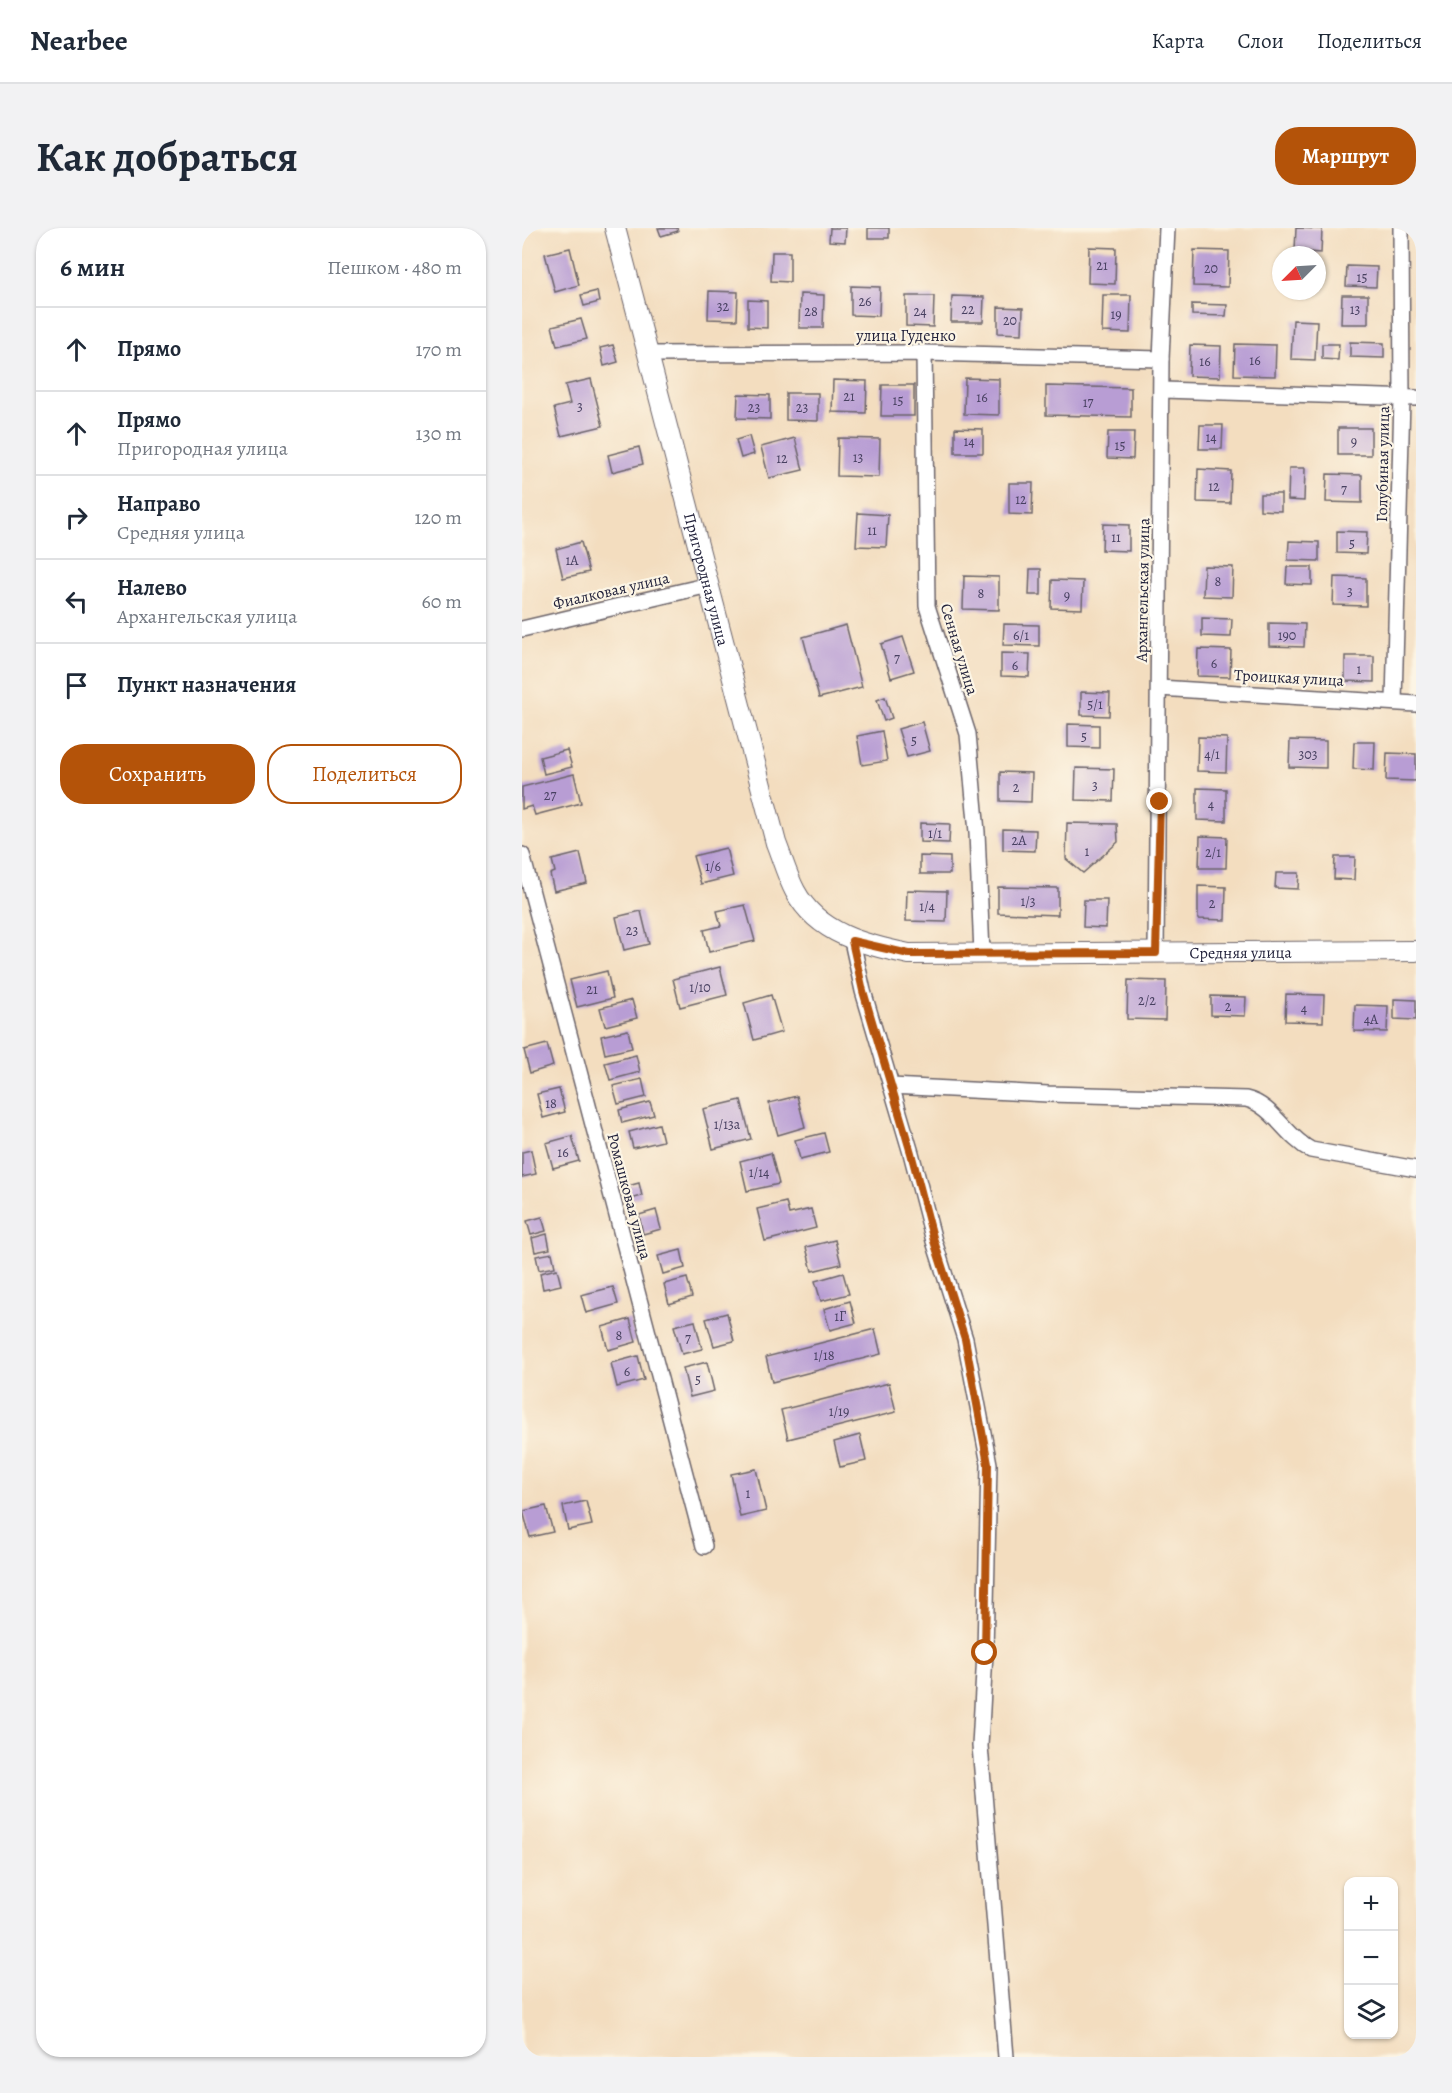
<!DOCTYPE html>
<html lang="ru">
<head>
<meta charset="utf-8">
<style>
  :root { --surface:#fff; --page:#f2f2f3; --text:#1f2937; --muted:#747a83; --line:#e0e1e3; --accent:#b45309 }
  body { margin:0; font-family:Alegreya,serif; background:var(--page); color:var(--text) }
  .controls { position:absolute; right:18px; bottom:18px; display:grid; overflow:hidden; border-radius:12px; box-shadow:0 2px 4px #0004 }
  .controls button { width:54px; height:54px; display:grid; place-items:center; padding:0; border:0; border-bottom:2px solid var(--line); background:var(--surface); color:var(--text); font:30px sans-serif }
  .compass { position:absolute; left:750px; top:18px; width:54px; height:54px; border-radius:50%; background:var(--surface); box-shadow:0 2px 4px #0004; rotate:246deg }
  .stop { position:absolute; width:18px; height:18px; margin:-14px; border:4px solid #b45309; border-radius:50%; background:#fff }
  .stop.end { background:#b45309; border-color:#fff; box-shadow:0 2px 6px #0008 }
  .list { margin:0; padding:0; list-style:none }
  h2 { display:flex; justify-content:space-between; align-items:center; height:78px; margin:0; padding:0 24px; font-size:26px }
  h2 small { font-size:20px; font-weight:400; color:var(--muted) }
  .list li { display:grid; grid-template-columns:39px 1fr auto; gap:18px; align-items:center; box-sizing:border-box; height:84px; padding:0 24px; border-top:2px solid var(--line) }
  .list b { display:block; font-size:22px; white-space:nowrap }
  .list p { margin:0; font-size:20px; white-space:nowrap; color:var(--muted) }
  .list em { font-size:20px; font-style:normal; color:var(--muted) }
  .actions { display:flex; gap:12px; padding:18px 24px }
  .actions a { flex:1; padding:14px 0; border:2px solid var(--accent); border-radius:24px; text-align:center; font-size:21px; color:var(--accent) }
  .actions .main { background:var(--accent); color:#fff }
  .icon { flex:none; width:33px; height:33px; fill:none; stroke:currentColor; stroke-width:2; stroke-linecap:round; stroke-linejoin:round }
  .map { position:relative; flex:none; width:894px; height:1829px; overflow:hidden; border-radius:24px }
  header { display:flex; align-items:center; gap:36px; box-sizing:border-box; height:84px; padding:0 30px; background:var(--surface); border-bottom:2px solid var(--line) }
  header strong { font-size:28px }
  nav { display:flex; gap:33px; margin-inline-start:auto; font-size:21px }
  .intro { display:flex; align-items:center; justify-content:space-between; box-sizing:border-box; height:144px; padding:0 36px }
  h1 { margin:0; font-size:42px }
  .button { padding:15px 27px; border-radius:24px; background:var(--accent); color:#fff; font-size:21px; font-weight:700 }
  main { display:flex; gap:36px; padding:0 36px }
  aside { flex:1; background:var(--surface); border-radius:24px; box-shadow:0 2px 4px #0004 }
  .map>svg:first-child { display:block }
</style>
</head>
<body>
<header>
<strong>Nearbee</strong>
<nav><a>Карта</a><a>Слои</a><a>Поделиться</a></nav>
</header>
<div class="intro"><h1>Как добраться</h1><a class="button">Маршрут</a></div>
<main>
<aside>
<h2>6 мин<small>Пешком · 480 m</small></h2>
<ul class="list">
<li><svg class="icon" aria-label="ahead" viewBox="0 0 24 24"><path d="M12 20V5M6 11l6-6 6 6"/></svg><div><b>Прямо</b></div><em>170 m</em></li>
<li><svg class="icon" aria-label="ahead" viewBox="0 0 24 24"><path d="M12 20V5M6 11l6-6 6 6"/></svg><div><b>Прямо</b><p>Пригородная улица</p></div><em>130 m</em></li>
<li><svg class="icon" aria-label="right" viewBox="0 0 24 24"><path d="M7 20v-9h11M14 6l5 5-5 5"/></svg><div><b>Направо</b><p>Средняя улица</p></div><em>120 m</em></li>
<li><svg class="icon" aria-label="left" viewBox="0 0 24 24"><path d="M17 20v-9H6M10 6l-5 5 5 5"/></svg><div><b>Налево</b><p>Архангельская улица</p></div><em>60 m</em></li>
<li><svg class="icon" aria-label="arrive" viewBox="0 0 24 24"><path d="M6 21V4h12l-3 4 3 4H6"/></svg><div><b>Пункт назначения</b></div></li>
</ul>
<div class="actions"><a class="main">Сохранить</a><a>Поделиться</a></div>
</aside>
<div class="map">
<svg width="894" height="1829" viewBox="0 0 894 1829">
  <rect width="100%" height="100%" fill="#fcf5e5"/>
  <filter id="ink" filterUnits="userSpaceOnUse"><feTurbulence type="fractalNoise" baseFrequency=".0167" numOctaves="2"/><feDisplacementMap in="SourceGraphic" scale="12" xChannelSelector="R" yChannelSelector="G"/><feConvolveMatrix kernelMatrix="1 2 1 2 8 2 1 2 1" color-interpolation-filters="sRGB"/></filter>
  <filter id="wash" filterUnits="userSpaceOnUse"><feTurbulence type="fractalNoise" baseFrequency=".008" numOctaves="4" result="noise"/><feDisplacementMap in="SourceGraphic" scale="24" xChannelSelector="R" yChannelSelector="G"/><feGaussianBlur stdDeviation="1.35" result="paint"/><feColorMatrix in="noise" values="0 0 0 0 0 0 0 0 0 0 0 0 0 0 0 0 0 1.4 0 .05"/><feComposite in="paint" operator="in"/></filter>
  <g filter="url(#wash)">
    <rect width="100%" height="100%" fill="#f3ddbf"/>
    <g id="blocks">
      <!-- building -->
      <g fill="#b89dd4">
        <path d="M136,0h19l1,3 -17,5z"/>
        <path d="M308,0h16l-1,14 -16,-1z"/>
        <rect x="346" y="0" width="21" height="10"/>
        <path d="M774,0l26,1 -1,24 -26,-2z"/>
        <path d="M567,19l27,1 -1,36 -27,-1z"/>
        <path d="M48,20l9,37 -24,7 -10,-38z"/>
        <path d="M672,22l35,1 -1,36 -35,-1z"/>
        <path d="M250,24h18v30l-19,-1z"/>
        <path d="M825,38l30,1 -1,20 -30,-1z"/>
        <path d="M329,58l29,1 -1,29 -28,-1z"/>
        <path d="M75,63l2,11 -15,4 -3,-11z"/>
        <path d="M187,63l29,1 -1,28 -29,-1z"/>
        <path d="M278,66l24,1 -1,33h-24z"/>
        <path d="M581,67h28l-1,38 -28,-1z"/>
        <path d="M820,67h26v29h-27z"/>
        <path d="M384,68h28l-1,31 -27,-1z"/>
        <path d="M430,68l32,1 -1,25h-32z"/>
        <path d="M226,72l19,1v27l-19,-1z"/>
        <path d="M670,76l35,1 -1,11 -34,-1z"/>
        <path d="M476,79l25,1 -1,26 -24,-1z"/>
        <path d="M59,91l6,20 -30,7 -5,-20z"/>
        <path d="M771,92l24,1 -2,39 -24,-1z"/>
        <path d="M828,114l34,1v15l-34,-1z"/>
        <path d="M713,116l41,1 -1,31 -41,-1z"/>
        <path d="M800,116h17l-1,16 -16,-1z"/>
        <path d="M91,117l5,17 -14,4 -4,-18z"/>
        <path d="M668,117l31,1 -1,31 -31,-1z"/>
        <path d="M443,150l34,1v36l-35,-1z"/>
        <path d="M69,151l12,47 -42,10 -7,-28 16,-4 -5,-19z"/>
        <path d="M311,152l34,1 -1,32 -34,-1z"/>
        <path d="M360,157h32v31h-33z"/>
        <path d="M524,158l85,2v29l-85,-2z"/>
        <path d="M264,165h32v28l-32,-1z"/>
        <path d="M216,166l32,1v24l-33,-1z"/>
        <path d="M678,197h23l-1,24h-23z"/>
        <path d="M433,200l28,1v24h-28z"/>
        <rect x="816" y="200" width="33" height="27"/>
        <path d="M586,204h26l-1,27 -26,-1z"/>
        <path d="M227,208l5,18 -13,4 -5,-18z"/>
        <path d="M273,210l8,32 -34,8 -8,-31z"/>
        <path d="M316,210l42,1 -1,38 -42,-1z"/>
        <path d="M117,219l4,17 -31,8 -4,-17z"/>
        <path d="M767,240h16l-1,33 -16,-1z"/>
        <path d="M676,241l33,2 -1,32 -33,-1z"/>
        <path d="M805,246l35,1v28l-36,-1z"/>
        <path d="M487,255h24l-1,32 -23,-1z"/>
        <path d="M738,266h21v17l-21,-1z"/>
        <path d="M336,285l30,2 -2,32 -30,-1z"/>
        <path d="M581,296l26,1v26l-27,-1z"/>
        <path d="M815,303l30,1 -1,22 -29,-1z"/>
        <path d="M767,313l30,1v19l-31,-1z"/>
        <path d="M59,314l8,30 -26,6 -7,-29z"/>
        <path d="M682,338l29,1 -1,30 -29,-1z"/>
        <path d="M765,339h25v18l-26,-1z"/>
        <path d="M508,341h11v26h-12z"/>
        <path d="M442,348l35,1v33l-36,-1z"/>
        <path d="M812,349l32,1v28l-33,-1z"/>
        <path d="M530,352l31,1 -1,28 -31,-1z"/>
        <path d="M680,390l30,1 -1,18 -29,-1z"/>
        <path d="M747,395l36,1 -1,23 -35,-1z"/>
        <path d="M482,396l35,1v21l-36,-1z"/>
        <path d="M324,397l16,62 -43,11 -16,-61z"/>
        <path d="M381,409l11,34 -23,7 -10,-34z"/>
        <path d="M676,421l33,1 -1,27 -33,-1z"/>
        <path d="M479,425l29,1 -1,23 -28,-1z"/>
        <path d="M823,428h29v26l-29,-1z"/>
        <path d="M559,464l29,1 -1,23 -28,-1z"/>
        <path d="M363,469l7,21 -8,3 -7,-21z"/>
        <path d="M400,494l8,29 -23,6 -9,-28z"/>
        <path d="M546,496l31,1v23l-31,-1z"/>
        <path d="M360,503l5,30 -25,4 -5,-29z"/>
        <path d="M676,509l29,1 -1,34 -29,-1z"/>
        <path d="M768,512l36,1v27l-37,-1z"/>
        <path d="M832,514h21l-1,28 -21,-1z"/>
        <path d="M45,522l5,17 -28,7 -4,-17z"/>
        <path d="M865,525l29,1v27l-30,-1z"/>
        <path d="M554,540l38,1 -1,32 -38,-1z"/>
        <path d="M478,544l32,1 -1,29 -31,-1z"/>
        <path d="M52,546l7,29 -46,12 -3,-9 -10,3v-22z"/>
        <path d="M675,560l29,1v32l-29,-1z"/>
        <path d="M398,595l30,1 -1,19 -29,-1z"/>
        <path d="M545,595l50,1 1,18 -35,31 -17,-14z"/>
        <path d="M481,601l33,1 -1,21 -32,-1z"/>
        <path d="M678,608l27,1 -1,31h-27z"/>
        <path d="M204,620l7,28 -32,8 -8,-28z"/>
        <path d="M58,625l7,30 -33,8 -4,-17 5,-2 -3,-12z"/>
        <path d="M398,628l30,1v17h-30z"/>
        <path d="M813,629h20l-1,23 -20,-1z"/>
        <path d="M754,645h23l-1,16 -23,-1z"/>
        <path d="M676,658l28,1 -1,33 -27,-1z"/>
        <path d="M476,659l60,1v27l-60,-2z"/>
        <path d="M385,662l40,1 -1,31 -40,-1z"/>
        <path d="M562,672h23l-1,28 -23,-1z"/>
        <path d="M223,677l10,36 -46,11 -5,-22 17,-4 -4,-15z"/>
        <path d="M119,683l8,33 -25,6 -8,-33z"/>
        <path d="M198,739l7,28 -47,12 -7,-28z"/>
        <path d="M85,743l6,27 -36,9 -7,-27z"/>
        <path d="M606,752l38,1 -1,39 -38,-1z"/>
        <path d="M764,766l38,1 -1,27 -38,-1z"/>
        <path d="M249,767l11,37 -28,8 -10,-37z"/>
        <path d="M689,768l35,1 -1,19 -34,-1z"/>
        <path d="M872,771l22,1v20l-22,-1z"/>
        <path d="M110,772l5,18 -32,8 -5,-18z"/>
        <path d="M833,777l33,1 -1,26 -33,-1z"/>
        <path d="M106,802l4,18 -27,6 -4,-18z"/>
        <path d="M25,816l6,22 -23,7 -6,-23z"/>
        <path d="M114,827l4,17 -30,8 -5,-17z"/>
        <path d="M120,851l4,18 -28,7 -5,-18z"/>
        <path d="M37,861l6,23 -22,6 -6,-24z"/>
        <path d="M275,868l8,31 -27,8 -9,-32z"/>
        <path d="M219,872l10,39 -38,10 -10,-40z"/>
        <path d="M128,874l4,13 -32,8 -3,-13z"/>
        <path d="M137,896l4,17 -30,7 -4,-16z"/>
        <path d="M302,905l5,19 -29,7 -5,-19z"/>
        <path d="M50,908l7,25 -26,7 -7,-25z"/>
        <path d="M9,922l5,24 -14,3v-25z"/>
        <path d="M249,925l8,31 -32,7 -7,-30z"/>
        <path d="M117,955l3,13 -15,4 -3,-13z"/>
        <path d="M264,974l3,12 22,-5 5,19 -51,13 -8,-32z"/>
        <path d="M134,982l5,19 -18,5 -4,-19z"/>
        <path d="M20,989l4,14 -15,4 -4,-14z"/>
        <path d="M25,1006l3,15 -15,3 -3,-14z"/>
        <path d="M313,1012l6,24 -29,7 -6,-24z"/>
        <path d="M159,1022l4,18 -22,6 -5,-18z"/>
        <path d="M30,1025l3,14 -16,3 -3,-14z"/>
        <path d="M35,1041l4,16 -18,4 -3,-16z"/>
        <path d="M321,1045l6,21 -28,7 -6,-20z"/>
        <path d="M165,1050l5,19 -23,7 -5,-20z"/>
        <path d="M91,1059l5,17 -32,9 -5,-18z"/>
        <path d="M328,1073l6,22 -26,7 -6,-21z"/>
        <path d="M205,1085l7,28 -20,5 -8,-27z"/>
        <path d="M108,1091l6,23 -28,8 -6,-23z"/>
        <path d="M173,1093l7,28 -20,5 -8,-28z"/>
        <path d="M353,1101l6,25 -109,28 -6,-25z"/>
        <path d="M116,1128l6,24 -27,7 -6,-24z"/>
        <path d="M185,1134l7,29 -24,6 -7,-29z"/>
        <path d="M367,1155l7,29 -108,27 -7,-29z"/>
        <path d="M338,1207l6,26 -26,6 -6,-25z"/>
        <path d="M234,1241l10,42 -26,6 -9,-43z"/>
        <path d="M64,1273l6,24 -24,5 -5,-24z"/>
        <path d="M24,1278l7,26 -23,5 -7,-26z"/>
      </g>
    </g>
  </g>
  <g filter="url(#ink)">
    <use href="#blocks" fill-opacity="0" stroke="#6b6369" stroke-width="1.5"/>
    <g fill="none" stroke-linecap="round" stroke-linejoin="round">
      <defs>
        <g id="minor">
          <path d="M402,125l3,253 41,128 9,98 5,122"/>
          <path d="M128,126l274,-1 237,6"/>
          <path d="M641,162l253,8"/>
          <path d="M0,401l187,-44"/>
          <path d="M637,460l257,16"/>
          <path d="M872,473l8,-302 -1,-171"/>
          <path d="M0,627l182,691"/>
          <path d="M330,713l11,50 48,162 23,88 31,98 24,125 -4,189 -5,93 26,311"/>
          <path d="M634,725l5,-594 6,-131"/>
          <path d="M369,858l157,8 198,5c27,6 40,38 65,51l105,19"/>
        </g>
        <g id="tertiary">
          <path id="s1" d="M93,0l161,615c6,15 11,33 19,48 23,43 70,54 114,63l507,-3"/>
        </g>
      </defs>
      <!-- minor casing -->
      <use href="#minor" stroke="#6b6369" stroke-width="18"/>
      <!-- tertiary casing -->
      <use href="#tertiary" stroke="#6b6369" stroke-width="22"/>
      <!-- minor -->
      <use href="#minor" stroke="#fff" stroke-width="15"/>
      <!-- tertiary -->
      <use href="#tertiary" stroke="#fff" stroke-width="20"/>
    </g>
  </g>
  <g fill="none" stroke-linecap="round" stroke-linejoin="round" filter="url(#ink)">
    <!-- route -->
    <path stroke="#b45309" stroke-width="8" d="M463,1425l3,-189 -23,-125 -31,-98 -23,-88 -48,-162 -11,-50 57,13 247,-1 4,-151"/>
  </g>
  <g text-anchor="middle" stroke-width="4.5" stroke-linejoin="round" paint-order="stroke">
    <!-- number labels -->
    <g font-size="14" fill="#484161">
      <text x="580" y="42">21</text>
      <text x="689" y="45">20</text>
      <text x="840" y="54">15</text>
      <text x="343" y="78">26</text>
      <text x="201" y="83">32</text>
      <text x="446" y="86">22</text>
      <text x="833" y="86">13</text>
      <text x="289" y="88">28</text>
      <text x="398" y="88">24</text>
      <text x="594" y="91">19</text>
      <text x="488" y="97">20</text>
      <text x="733" y="137">16</text>
      <text x="683" y="138">16</text>
      <text x="327" y="173">21</text>
      <text x="460" y="174">16</text>
      <text x="376" y="177">15</text>
      <text x="566" y="179">17</text>
      <text x="58" y="183">3</text>
      <text x="232" y="184">23</text>
      <text x="280" y="184">23</text>
      <text x="689" y="214">14</text>
      <text x="447" y="218">14</text>
      <text x="832" y="218">9</text>
      <text x="598" y="222">15</text>
      <text x="336" y="234">13</text>
      <text x="260" y="235">12</text>
      <text x="692" y="263">12</text>
      <text x="822" y="266">7</text>
      <text x="499" y="276">12</text>
      <text x="350" y="307">11</text>
      <text x="594" y="314">11</text>
      <text x="830" y="320">5</text>
      <text x="50" y="337">1А</text>
      <text x="696" y="358">8</text>
      <text x="828" y="368">3</text>
      <text x="459" y="370">8</text>
      <text x="545" y="372">9</text>
      <text x="499" y="412">6/1</text>
      <text x="765" y="412">190</text>
      <text x="375" y="435">7</text>
      <text x="692" y="440">6</text>
      <text x="493" y="442">6</text>
      <text x="837" y="446">1</text>
      <text x="573" y="481">5/1</text>
      <text x="562" y="513">5</text>
      <text x="392" y="517">5</text>
      <text x="690" y="531">4/1</text>
      <text x="786" y="531">303</text>
      <text x="573" y="562">3</text>
      <text x="494" y="564">2</text>
      <text x="28" y="572">27</text>
      <text x="689" y="581">4</text>
      <text x="413" y="610">1/1</text>
      <text x="497" y="617">2А</text>
      <text x="565" y="628">1</text>
      <text x="691" y="629">2/1</text>
      <text x="191" y="643">1/6</text>
      <text x="506" y="678">1/3</text>
      <text x="690" y="680">2</text>
      <text x="405" y="683">1/4</text>
      <text x="110" y="707">23</text>
      <text x="178" y="764">1/10</text>
      <text x="70" y="766">21</text>
      <text x="625" y="777">2/2</text>
      <text x="706" y="783">2</text>
      <text x="782" y="785">4</text>
      <text x="849" y="796">4А</text>
      <text x="29" y="880">18</text>
      <text x="205" y="901">1/13а</text>
      <text x="41" y="929">16</text>
      <text x="237" y="949">1/14</text>
      <text x="318" y="1093">1Г</text>
      <text x="97" y="1112">8</text>
      <text x="166" y="1115">7</text>
      <text x="302" y="1132">1/18</text>
      <text x="105" y="1148">6</text>
      <text x="176" y="1156">5</text>
      <text x="317" y="1188">1/19</text>
      <text x="226" y="1270">1</text>
    </g>
    <!-- street labels -->
    <g font-size="16" fill="#22223b" stroke="#fcf5e5">
      <text x="384" y="113">улица Гуденко</text>
      <text transform="translate(860 236) rotate(-89)" y="6">Голубиная улица</text>
      <text dy="6" stroke="none"><textPath href="#s1" startOffset="363">Пригородная улица</textPath></text>
      <text transform="translate(89 362) rotate(-13)" y="6">Фиалковая улица</text>
      <text transform="translate(620 362) rotate(-89)" y="6">Архангельская улица</text>
      <text transform="translate(438 421) rotate(73)" y="6">Сенная улица</text>
      <text transform="translate(767 449) rotate(3)" y="6">Троицкая улица</text>
      <text dy="6" stroke="none"><textPath href="#s1" startOffset="1154">Средняя улица</textPath></text>
      <text transform="translate(108 968) rotate(75)" y="6">Ромашковая улица</text>
    </g>
  </g>
</svg>
<div class="controls">
<button>+</button>
<button>−</button>
<button><svg class="icon" aria-label="layers" viewBox="0 0 24 24"><path d="M12 4l9 5-9 5-9-5zM3 14l9 5 9-5"/></svg></button>
</div>
<svg class="compass" viewBox="-18 -18 36 36"><path d="M0-13l5 13h-10z" fill="#e53935"/><path d="M0 13l5-13h-10z" fill="#747a83"/></svg>
<div class="stop" style="left:463px;top:1425px"></div>
<div class="stop end" style="left:638px;top:574px"></div>
</div>
</main>
</body>
</html>
